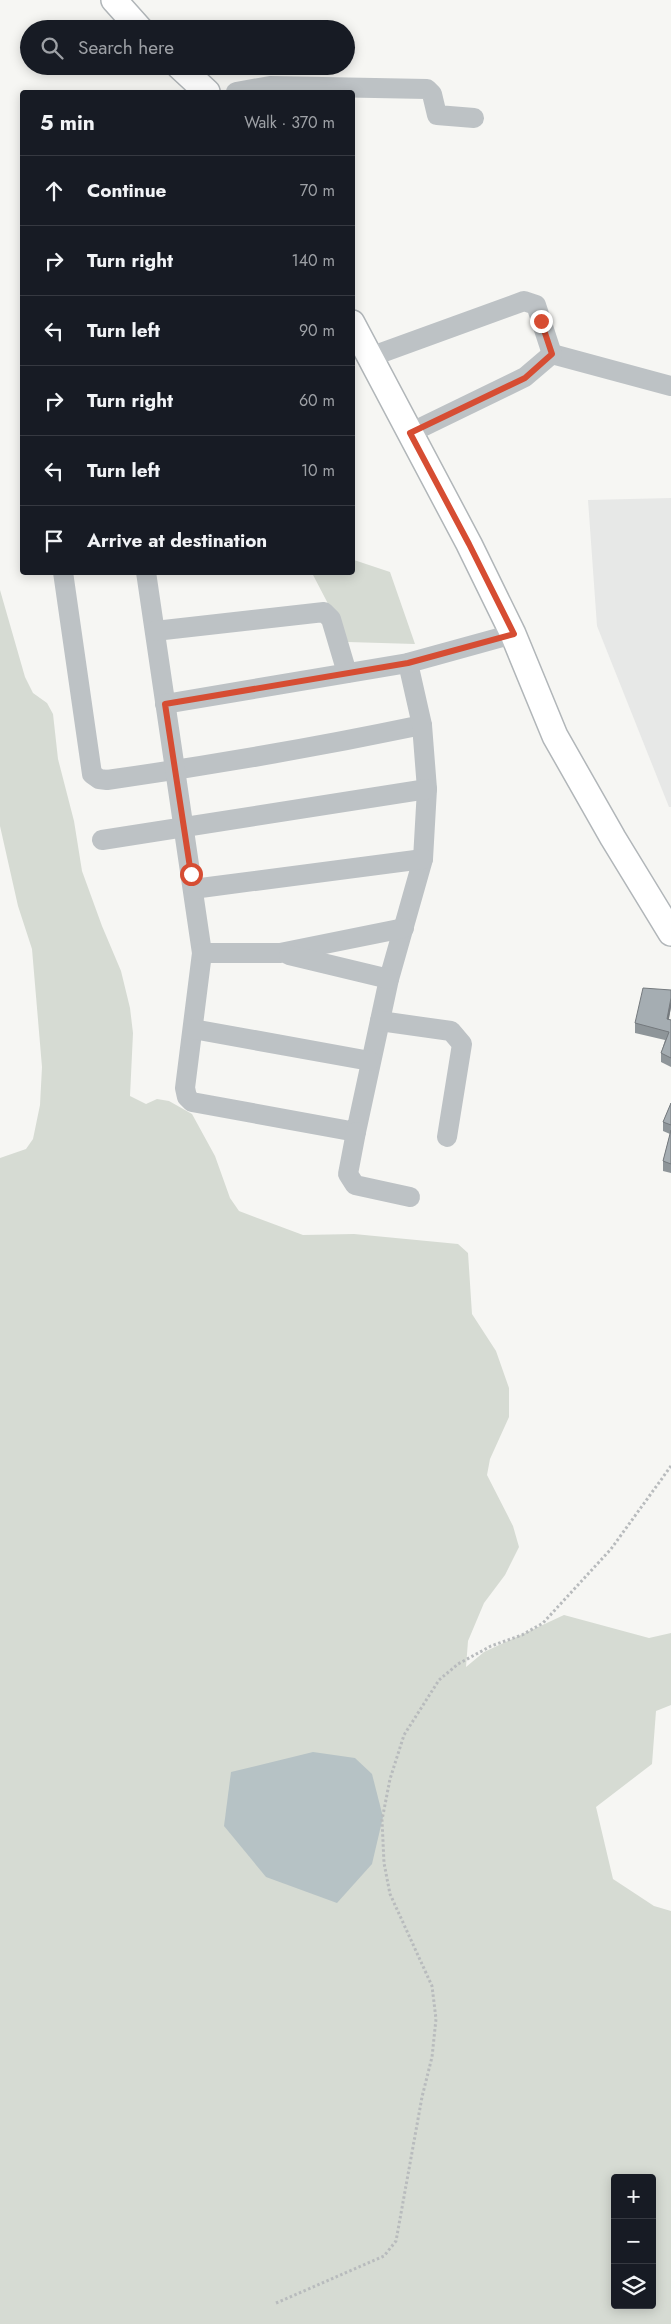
<!DOCTYPE html>
<html lang="en">
<head>
<meta charset="utf-8">
<style>
  :root { --surface:#171b24; --page:#20242c; --text:#f1f3f6; --muted:#9ea1a6; --line:#363941 }
  body { margin:0; font-family:Jost,sans-serif; background:var(--page); color:var(--text) }
  .controls { position:absolute; right:15px; bottom:15px; display:grid; overflow:hidden; border-radius:5px; box-shadow:0 2px 12px #0003 }
  .controls button { width:45px; height:45px; display:grid; place-items:center; padding:0; border:0; border-bottom:1px solid var(--line); background:var(--surface); color:var(--text); font:25px sans-serif }
  .stop { position:absolute; width:15px; height:15px; margin:-11px; border:4px solid #d64d33; border-radius:50%; background:#fff }
  .stop.end { background:#d64d33; border-color:#fff; box-shadow:0 1px 5px #0008 }
  .list { margin:0; padding:0; list-style:none }
  h2 { display:flex; justify-content:space-between; align-items:center; height:65px; margin:0; padding:0 20px; font-size:21px }
  h2 small { font-size:16px; font-weight:400; color:var(--muted) }
  .list li { display:grid; grid-template-columns:32px 1fr auto; gap:15px; align-items:center; box-sizing:border-box; height:70px; padding:0 20px; border-top:1px solid var(--line) }
  .list b { display:block; font-size:19px; white-space:nowrap }
  .list em { font-size:16px; font-style:normal; color:var(--muted) }
  .icon { flex:none; width:28px; height:28px; fill:none; stroke:currentColor; stroke-width:2; stroke-linecap:round; stroke-linejoin:round }
  .map { position:relative; flex:none; width:671px; height:2324px; overflow:hidden }
  .search { position:absolute; background:var(--surface); box-shadow:0 2px 12px #0003; left:20px; top:20px; width:335px; height:55px; display:flex; align-items:center; gap:12px; box-sizing:border-box; padding:0 18px; border-radius:28px; color:var(--muted); font-size:19px }
  .panel { position:absolute; background:var(--surface); box-shadow:0 2px 12px #0003; left:20px; top:90px; width:335px; height:485px; border-radius:5px }
  .map>svg:first-child { display:block }
</style>
</head>
<body>
<div class="map">
<svg width="671" height="2324" viewBox="0 0 671 2324">
  <rect width="100%" height="100%" fill="#f6f6f3"/>
  <!-- built -->
  <path fill="#e7e8e7" d="M671,498v309h-2l-72,-181 -9,-126z"/>
  <!-- green -->
  <g fill="#d6dbd3" fill-rule="evenodd">
    <path d="M353,556l1,4 36,12 25,72 -67,-2 -36,-69 40,-1z"/>
    <path d="M0,590l25,87 8,16 14,10 6,11 5,45 16,62 8,50 20,55 19,45 9,37 3,25 -3,63 16,8 11,-5 12,2 23,13 23,42 15,42 9,13 64,24 51,-1 104,10 10,9 4,61 24,37 13,37v29l-19,42 -3,16 26,51 6,21 -14,28 -21,28 -16,38 -2,26 18,-15 80,-37 85,23 22,-5v72l-15,6 -4,53 -56,43 17,72 41,27 17,5v413h-671v-1166l26,-9 7,-10 7,-34 2,-38 -10,-118 -14,-43 -18,-80zM615,2178h37v127h-37z"/>
  </g>
  <!-- water -->
  <path fill="#b6c2c5" d="M313,1752l42,6 17,16 11,43 -11,47 -35,39 -71,-26 -42,-51 7,-54z"/>
  <g fill="none" stroke-linecap="round" stroke-linejoin="round">
    <defs>
      <g id="major">
        <path d="M114,0l26,29"/>
        <path d="M179,66l28,26"/>
        <path d="M352,323l117,221 44,90 42,102 58,102 58,95"/>
      </g>
    </defs>
    <!-- major casing -->
    <use href="#major" stroke="#b1b6b9" stroke-width="28"/>
    <!-- path -->
    <path stroke="#b8bbbd" stroke-width="3" stroke-dasharray="2.5 2.5" stroke-linecap="butt" d="M276,2303l108,-47 12,-15 26,-144 10,-40 4,-38 -4,-33 -42,-92 -6,-31 -2,-43 8,-41 14,-44 35,-55 19,-16 33,-18 31,-11 21,-12 68,-74 60,-83"/>
    <!-- minor -->
    <g stroke="#bdc2c5" stroke-width="20">
      <path d="M236,92l34,-6 157,3 5,5 5,21 37,3"/>
      <path d="M552,354l119,32"/>
      <path d="M370,357l154,-56 12,4 16,49"/>
      <path d="M410,433l115,-56 27,-23"/>
      <path d="M63,572l29,202 7,5 8,1c106,-15 210,-33 315,-55"/>
      <path d="M146,572l56,381 -17,135 2,9 5,5 164,30 33,-153 34,-120 4,-70 -5,-64 -14,-62"/>
      <path d="M155,631l169,-19 7,7 16,54"/>
      <path d="M165,704l243,-41 105,-29"/>
      <path d="M102,840l325,-51"/>
      <path d="M193,889l230,-30"/>
      <path d="M202,953h78l124,-25"/>
      <path d="M289,955l100,24"/>
      <path d="M380,1021l71,10 11,13 -15,93"/>
      <path d="M193,1029l177,32"/>
      <path d="M356,1132l-8,42 7,11 55,12"/>
    </g>
    <!-- major -->
    <use href="#major" stroke="#fff" stroke-width="25"/>
  </g>
  <!-- wall -->
  <g fill="#8e9599">
    <path d="M671,990v17l-2,12 2,1v47l-10,-5v-9l4,-13 -30,-7v-10z"/>
    <path d="M671,1103v70l-8,-2v-10l7,-27 -7,-3v-9z"/>
  </g>
  <!-- shaded-wall -->
  <path fill="#74797d" d="M671,998v9l-4,21v-9z"/>
  <!-- building -->
  <g fill="#a5adb2" stroke="#74797d">
    <path d="M643,988l28,2v8l-4,21 4,1v38l-10,-5 8,-21 -34,-9z"/>
    <path d="M671,1103v22l-8,-3z"/>
    <path d="M671,1130v34l-8,-3z"/>
  </g>
  <g fill="none" stroke-linecap="round" stroke-linejoin="round">
    <!-- route -->
    <path stroke="#d64d33" stroke-width="6" d="M191,874l-26,-170 243,-41 106,-29 -45,-90 -59,-111 115,-55 27,-24 -11,-33"/>
  </g>
</svg>
<div class="controls">
<button>+</button>
<button>−</button>
<button><svg class="icon" aria-label="layers" viewBox="0 0 24 24"><path d="M12 4l9 5-9 5-9-5zM3 14l9 5 9-5"/></svg></button>
</div>
<div class="stop" style="left:191px;top:874px"></div>
<div class="stop end" style="left:541px;top:321px"></div>
<div class="search"><svg class="icon" aria-label="search" viewBox="0 0 24 24"><circle cx="10" cy="10" r="6"/><path d="M15 15l6 6"/></svg>Search here</div>
<section class="panel">
<h2>5 min<small>Walk · 370 m</small></h2>
<ul class="list">
<li><svg class="icon" aria-label="ahead" viewBox="0 0 24 24"><path d="M12 20V5M6 11l6-6 6 6"/></svg><div><b>Continue</b></div><em>70 m</em></li>
<li><svg class="icon" aria-label="right" viewBox="0 0 24 24"><path d="M7 20v-9h11M14 6l5 5-5 5"/></svg><div><b>Turn right</b></div><em>140 m</em></li>
<li><svg class="icon" aria-label="left" viewBox="0 0 24 24"><path d="M17 20v-9H6M10 6l-5 5 5 5"/></svg><div><b>Turn left</b></div><em>90 m</em></li>
<li><svg class="icon" aria-label="right" viewBox="0 0 24 24"><path d="M7 20v-9h11M14 6l5 5-5 5"/></svg><div><b>Turn right</b></div><em>60 m</em></li>
<li><svg class="icon" aria-label="left" viewBox="0 0 24 24"><path d="M17 20v-9H6M10 6l-5 5 5 5"/></svg><div><b>Turn left</b></div><em>10 m</em></li>
<li><svg class="icon" aria-label="arrive" viewBox="0 0 24 24"><path d="M6 21V4h12l-3 4 3 4H6"/></svg><div><b>Arrive at destination</b></div></li>
</ul>
</section>
</div>
</body>
</html>
